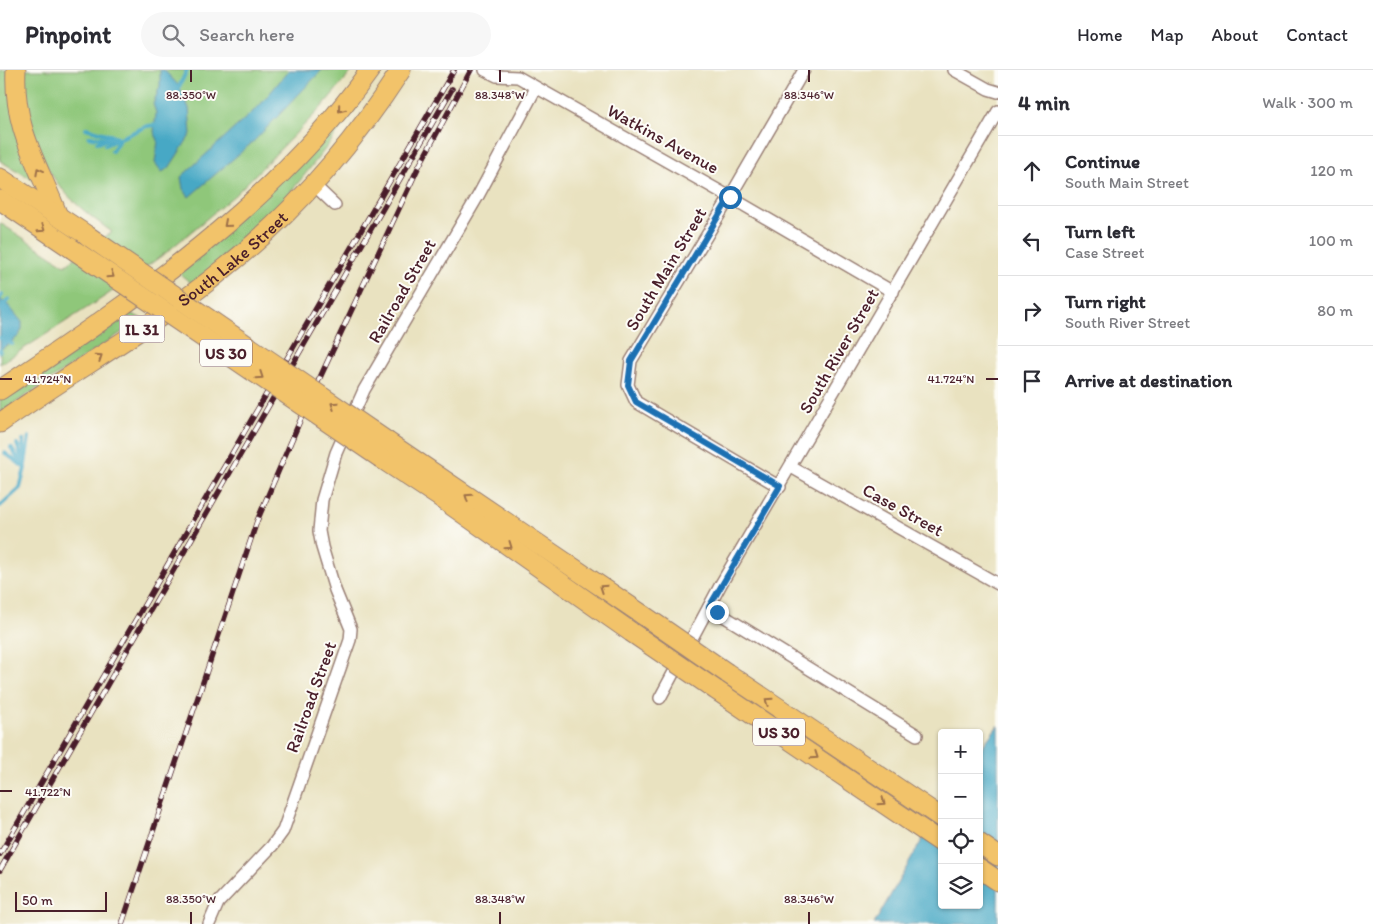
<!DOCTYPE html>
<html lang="en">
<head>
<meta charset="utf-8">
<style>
  :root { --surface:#fff; --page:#f7f7f7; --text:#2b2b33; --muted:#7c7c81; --line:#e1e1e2 }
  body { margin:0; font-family:Itim,sans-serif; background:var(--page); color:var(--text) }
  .controls { position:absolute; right:15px; bottom:15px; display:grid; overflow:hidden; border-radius:5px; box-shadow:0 1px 4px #0004 }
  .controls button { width:45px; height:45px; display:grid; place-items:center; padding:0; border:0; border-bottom:1px solid var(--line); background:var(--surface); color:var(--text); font:25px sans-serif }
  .scale { position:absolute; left:15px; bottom:12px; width:92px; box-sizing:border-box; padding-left:5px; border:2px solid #4a1f2b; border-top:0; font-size:14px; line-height:18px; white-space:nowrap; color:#4a1f2b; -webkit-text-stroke:4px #fdfcf7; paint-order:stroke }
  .stop { position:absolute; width:15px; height:15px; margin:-11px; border:4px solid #1f6fb2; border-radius:50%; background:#fff }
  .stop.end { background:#1f6fb2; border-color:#fff; box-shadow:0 1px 5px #0008 }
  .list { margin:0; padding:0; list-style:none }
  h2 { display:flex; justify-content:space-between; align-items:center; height:65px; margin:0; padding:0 20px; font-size:21px }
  h2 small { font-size:16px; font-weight:400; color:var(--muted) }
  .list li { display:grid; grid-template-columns:32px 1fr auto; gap:15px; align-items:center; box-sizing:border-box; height:70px; padding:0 20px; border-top:1px solid var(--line) }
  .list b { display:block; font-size:19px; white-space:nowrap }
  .list p { margin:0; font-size:16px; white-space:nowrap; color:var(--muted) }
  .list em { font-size:16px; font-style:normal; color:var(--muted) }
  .icon { flex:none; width:28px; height:28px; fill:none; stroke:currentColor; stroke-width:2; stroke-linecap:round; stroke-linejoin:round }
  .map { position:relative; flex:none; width:998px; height:854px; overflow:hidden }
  header { display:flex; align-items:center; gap:30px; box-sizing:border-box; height:70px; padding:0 25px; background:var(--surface); border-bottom:1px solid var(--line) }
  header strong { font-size:24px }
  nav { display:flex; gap:28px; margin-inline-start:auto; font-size:18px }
  .search { width:350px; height:45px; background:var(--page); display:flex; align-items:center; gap:12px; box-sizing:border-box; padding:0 18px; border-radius:28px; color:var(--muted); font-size:19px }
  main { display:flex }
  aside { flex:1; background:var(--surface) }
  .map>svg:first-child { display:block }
</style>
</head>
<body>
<header>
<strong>Pinpoint</strong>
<div class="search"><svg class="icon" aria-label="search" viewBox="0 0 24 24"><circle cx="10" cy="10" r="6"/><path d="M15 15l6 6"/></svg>Search here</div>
<nav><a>Home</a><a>Map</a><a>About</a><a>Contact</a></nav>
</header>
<main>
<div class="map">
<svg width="998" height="854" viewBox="0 0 998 854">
  <rect width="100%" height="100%" fill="#fdfcf7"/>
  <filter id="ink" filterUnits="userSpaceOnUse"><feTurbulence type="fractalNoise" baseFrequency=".02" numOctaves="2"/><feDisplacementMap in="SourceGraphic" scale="10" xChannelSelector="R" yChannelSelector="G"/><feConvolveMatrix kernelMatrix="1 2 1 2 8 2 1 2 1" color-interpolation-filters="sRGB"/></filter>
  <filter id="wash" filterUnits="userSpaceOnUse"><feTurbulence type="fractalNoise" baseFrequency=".0096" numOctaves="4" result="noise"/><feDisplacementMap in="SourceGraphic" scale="20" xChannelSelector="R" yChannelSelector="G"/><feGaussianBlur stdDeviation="1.12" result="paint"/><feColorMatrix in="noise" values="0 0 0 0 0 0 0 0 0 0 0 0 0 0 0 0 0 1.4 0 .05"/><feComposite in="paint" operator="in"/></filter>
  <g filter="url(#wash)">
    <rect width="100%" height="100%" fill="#e9e2c0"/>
    <!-- green -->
    <g fill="#8fc77a" stroke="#6c7352">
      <path d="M0,0h8l29,112 -37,-21z"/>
      <path d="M24,0h329l-33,39 -84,85 -69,58 -60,43 -107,69v-141l65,42 47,-33c-43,-31 -66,-52 -80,-105 -2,-7 -5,-15 -7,-22 -1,-11 -1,-24 -1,-35z"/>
      <path d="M356,32l3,2c-28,38 -58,77 -90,113 -23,25 -51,46 -77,67l-12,-10z"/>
      <path d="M129,242l13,7 -142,94v-13l83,-55z"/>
    </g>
    <!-- water -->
    <g fill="#46a8c5" stroke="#486478">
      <path d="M160,0h4l15,16 10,22 2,26 -22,34 -7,4 -7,-9 3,-23 -4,-8 2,-19 -3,-9 7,-18z"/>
      <path d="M289,0h33l-68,71 -65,56 -6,-8 -2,-12 79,-72z"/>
      <path d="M0,229l8,6 14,17v7l-3,7 -19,14z"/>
      <path d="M998,655v199h-124l68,-119v100h37v-154z"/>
    </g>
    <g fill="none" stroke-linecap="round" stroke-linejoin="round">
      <!-- stream -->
      <g stroke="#46a8c5" stroke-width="4">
        <path d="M178,19l9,-19"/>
        <path d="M86,58l34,10"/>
        <path d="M89,67l26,1"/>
        <path d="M97,72l14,-3"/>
        <path d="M105,75l42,-19 11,-1"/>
        <path d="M112,81l7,-11"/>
        <path d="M0,228l2,-3"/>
        <path d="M0,239l9,-10"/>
        <path d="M0,268l12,6"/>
        <path d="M0,280v1"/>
        <path d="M23,370l1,18"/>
        <path d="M11,378l11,16"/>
        <path d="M5,383l20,15"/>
        <path d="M25,395l4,-28"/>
        <path d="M0,436l20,-18 5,-20 -8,-24"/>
      </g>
    </g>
  </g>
  <g filter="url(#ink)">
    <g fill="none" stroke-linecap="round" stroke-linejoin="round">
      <defs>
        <g id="street">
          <path d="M485,0l12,6 21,1 212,120 163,95"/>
          <path d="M954,0l34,19 10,3"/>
          <path d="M313,114l22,21"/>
          <path d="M791,397l207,117"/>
          <path d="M780,417l-144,-85 -8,-17 3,-24 99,-164 74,-127"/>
          <path d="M709,537l208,128"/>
          <path d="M660,628l61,-114 277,-473"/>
          <path d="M209,854l9,-21 54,-57 11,-15 67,-191 1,-11 -16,-39 -13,-43 -3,-16 3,-31 14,-47 28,-63 114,-194 58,-108"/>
        </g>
        <g id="primary">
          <path d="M16,0c-3,59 22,93 42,146"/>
          <path d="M0,108l88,58"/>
          <path d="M0,130l71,48"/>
          <path d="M0,320c136,-91 274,-185 370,-320"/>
          <path id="s1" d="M0,353c74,-53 155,-97 225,-155 69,-55 128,-124 176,-198"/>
          <path d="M388,372l255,173"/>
          <path d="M382,389l56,37 193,136"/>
          <path d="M727,603l215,145"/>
          <path d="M716,620l226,153"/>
          <path d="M979,773l19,13"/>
          <path d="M979,798l19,13"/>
        </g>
      </defs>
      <!-- street casing -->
      <use href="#street" stroke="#9a8076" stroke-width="14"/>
      <!-- primary casing -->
      <use href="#primary" stroke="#9a8076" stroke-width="21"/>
      <!-- street -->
      <use href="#street" stroke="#fff" stroke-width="11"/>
      <!-- primary -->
      <use href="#primary" stroke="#f2c36a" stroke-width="19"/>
      <defs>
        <g id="rail">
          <path d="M0,784l454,-784"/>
          <path d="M0,800l452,-781"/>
          <path d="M122,854l135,-403 45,-105 116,-248 53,-98"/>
        </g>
      </defs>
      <!-- rail casing -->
      <use href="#rail" stroke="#4a1f2b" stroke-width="5.5"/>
      <!-- rail -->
      <use href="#rail" stroke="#fdfcf7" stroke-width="4" stroke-dasharray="11" stroke-linecap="butt"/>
      <defs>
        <g id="primary-bridge">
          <path d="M88,166l300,206"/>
          <path d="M71,178l311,211"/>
          <path d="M643,545l84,58"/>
          <path d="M631,562l85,58"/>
        </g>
      </defs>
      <!-- primary-bridge casing -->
      <use href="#primary-bridge" stroke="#9a8076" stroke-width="21" stroke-linecap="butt"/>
      <!-- primary-bridge -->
      <use href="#primary-bridge" stroke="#f2c36a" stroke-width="19"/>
    </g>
    <!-- one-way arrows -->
    <defs><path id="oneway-chevron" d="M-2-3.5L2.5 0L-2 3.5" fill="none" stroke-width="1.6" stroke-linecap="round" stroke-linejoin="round" transform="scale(1.25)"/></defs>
    <g stroke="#9e714a">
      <use href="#oneway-chevron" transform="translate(341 39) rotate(129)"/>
      <use href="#oneway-chevron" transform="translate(39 101) rotate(-119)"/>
      <use href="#oneway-chevron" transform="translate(227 154) rotate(139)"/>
      <use href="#oneway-chevron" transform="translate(42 159) rotate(34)"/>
      <use href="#oneway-chevron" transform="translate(111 205) rotate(34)"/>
      <use href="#oneway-chevron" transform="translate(99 287) rotate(-34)"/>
      <use href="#oneway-chevron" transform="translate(260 306) rotate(34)"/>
      <use href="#oneway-chevron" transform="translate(334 335) rotate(-146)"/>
      <use href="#oneway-chevron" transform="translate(468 427) rotate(-146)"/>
      <use href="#oneway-chevron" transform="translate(509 476) rotate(35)"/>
      <use href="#oneway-chevron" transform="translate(603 518) rotate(-146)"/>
      <use href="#oneway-chevron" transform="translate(768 631) rotate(-146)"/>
      <use href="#oneway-chevron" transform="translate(815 686) rotate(34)"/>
      <use href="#oneway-chevron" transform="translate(882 732) rotate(34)"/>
    </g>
  </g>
  <g fill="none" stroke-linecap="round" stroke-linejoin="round" filter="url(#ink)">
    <!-- route -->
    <path stroke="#1f6fb2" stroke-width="6" d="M717,542l-8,-5 71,-121 -144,-84 -8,-17 3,-24 99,-164"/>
  </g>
  <!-- ticks -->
  <path fill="none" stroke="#4a1f2b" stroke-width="2" d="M191,0v12M500,0v12M809,0v12M0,309h12M986,309h12M0,721h12M191,842v12M500,842v12M809,842v12"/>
  <g text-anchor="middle" stroke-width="4" stroke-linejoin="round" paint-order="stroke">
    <!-- shield labels -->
    <g fill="#fdfcf7" stroke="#806168" stroke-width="1">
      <rect x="119.5" y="245.5" width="45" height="27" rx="4"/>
      <rect x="200" y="269.5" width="52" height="27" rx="4"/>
      <rect x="753" y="648.5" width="52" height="27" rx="4"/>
    </g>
    <g font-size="16" font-weight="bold" fill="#4a1f2b">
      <text x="142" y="265">IL 31</text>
      <text x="226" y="289">US 30</text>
      <text x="779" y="668">US 30</text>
    </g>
    <!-- street labels -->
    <g font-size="18" fill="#4a1f2b" stroke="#fdfcf7">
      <text transform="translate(663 69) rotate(29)" y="6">Watkins Avenue</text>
      <text dy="6" stroke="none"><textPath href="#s1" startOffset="285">South Lake Street</textPath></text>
      <text transform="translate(666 199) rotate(-59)" y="6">South Main Street</text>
      <text transform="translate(402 221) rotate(-60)" y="6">Railroad Street</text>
      <text transform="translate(839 281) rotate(-60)" y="6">South River Street</text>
      <text transform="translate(903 440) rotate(29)" y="6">Case Street</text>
      <text transform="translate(311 627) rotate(-70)" y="6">Railroad Street</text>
    </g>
  </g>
  <g font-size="12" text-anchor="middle" fill="#4a1f2b" stroke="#fdfcf7" stroke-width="4" stroke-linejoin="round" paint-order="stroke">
    <text x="191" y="29">88.350°W</text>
    <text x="500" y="29">88.348°W</text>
    <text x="809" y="29">88.346°W</text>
    <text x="48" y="313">41.724°N</text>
    <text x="951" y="313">41.724°N</text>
    <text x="48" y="726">41.722°N</text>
    <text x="191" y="833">88.350°W</text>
    <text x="500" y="833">88.348°W</text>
    <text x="809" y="833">88.346°W</text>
  </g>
</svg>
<div class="controls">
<button>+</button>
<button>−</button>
<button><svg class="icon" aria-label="locate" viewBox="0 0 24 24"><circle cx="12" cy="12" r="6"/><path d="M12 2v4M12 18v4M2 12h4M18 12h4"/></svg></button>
<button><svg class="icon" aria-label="layers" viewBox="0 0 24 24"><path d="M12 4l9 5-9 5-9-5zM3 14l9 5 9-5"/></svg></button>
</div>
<div class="scale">50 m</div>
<div class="stop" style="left:730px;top:127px"></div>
<div class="stop end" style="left:717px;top:542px"></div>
</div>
<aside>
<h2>4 min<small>Walk · 300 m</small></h2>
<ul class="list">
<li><svg class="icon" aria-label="ahead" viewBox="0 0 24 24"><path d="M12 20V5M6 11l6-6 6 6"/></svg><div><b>Continue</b><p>South Main Street</p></div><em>120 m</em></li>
<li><svg class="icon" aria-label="left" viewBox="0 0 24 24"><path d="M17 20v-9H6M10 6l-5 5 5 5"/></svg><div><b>Turn left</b><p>Case Street</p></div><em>100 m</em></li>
<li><svg class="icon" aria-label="right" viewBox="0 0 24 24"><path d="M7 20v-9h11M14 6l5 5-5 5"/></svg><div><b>Turn right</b><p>South River Street</p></div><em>80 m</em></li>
<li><svg class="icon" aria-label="arrive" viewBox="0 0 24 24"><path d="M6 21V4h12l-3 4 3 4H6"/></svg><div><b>Arrive at destination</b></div></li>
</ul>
</aside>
</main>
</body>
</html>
